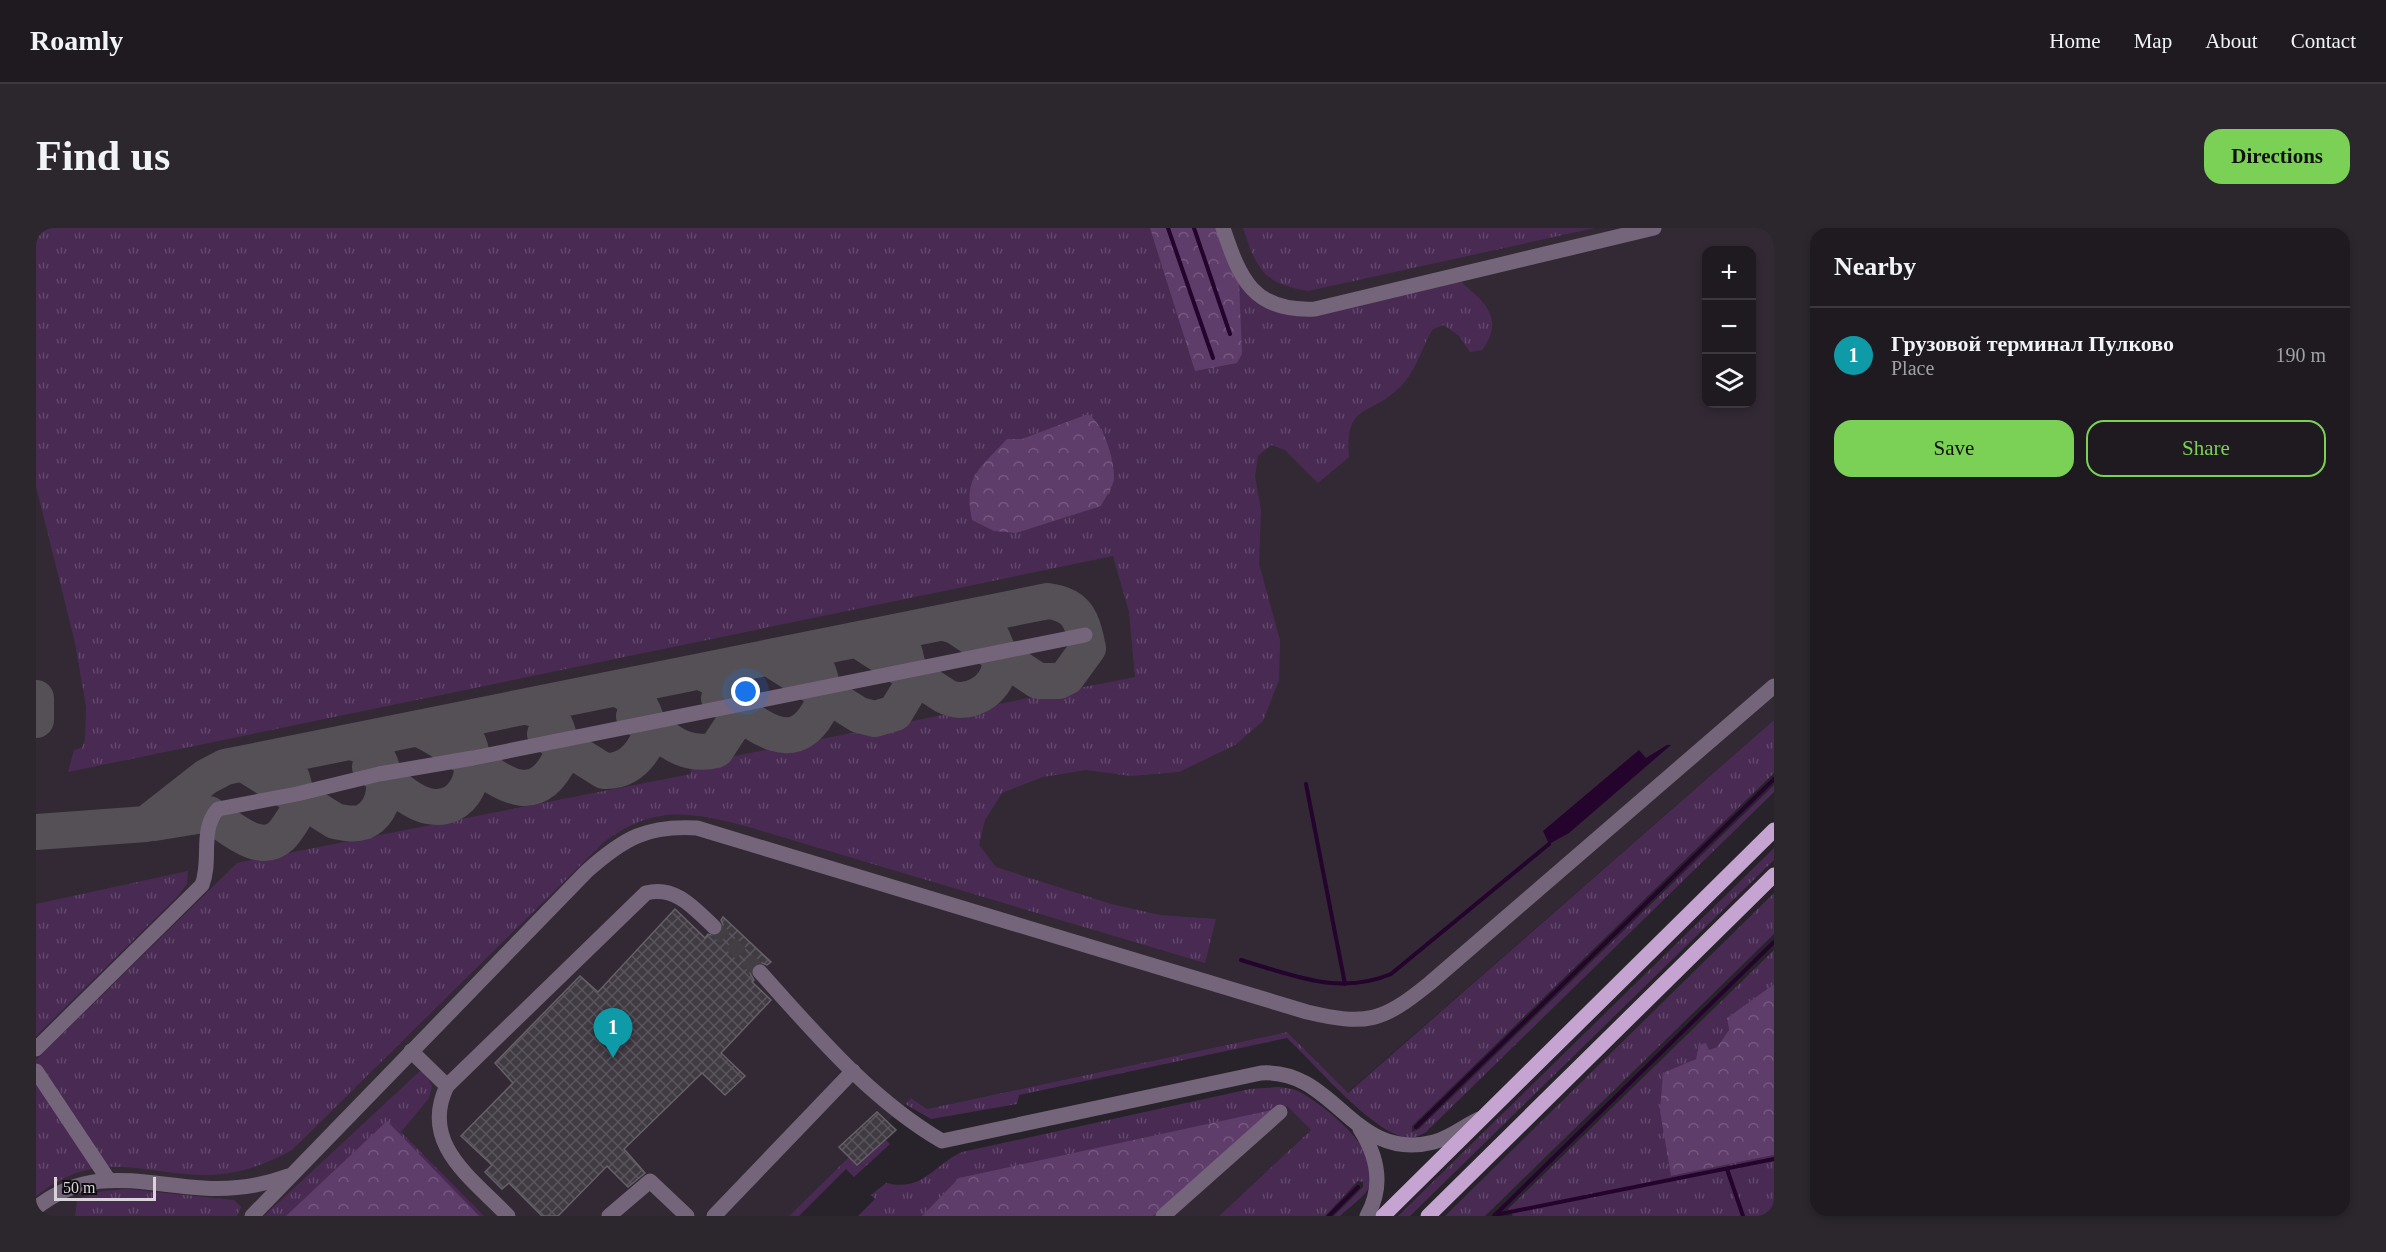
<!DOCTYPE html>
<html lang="en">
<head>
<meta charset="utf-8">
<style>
  :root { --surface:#1e1a20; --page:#2b272d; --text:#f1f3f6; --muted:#a1a1a5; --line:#3c383e; --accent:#7bd155 }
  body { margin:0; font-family:"Times New Roman",serif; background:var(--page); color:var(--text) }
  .controls { position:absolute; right:18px; top:18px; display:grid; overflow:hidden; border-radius:12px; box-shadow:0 3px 9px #0003 }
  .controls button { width:54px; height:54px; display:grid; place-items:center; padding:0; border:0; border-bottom:2px solid var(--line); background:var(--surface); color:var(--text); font:30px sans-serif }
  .scale { position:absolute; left:18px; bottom:15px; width:102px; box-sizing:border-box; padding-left:6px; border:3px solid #d8d4d9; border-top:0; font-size:16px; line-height:21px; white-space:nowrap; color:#d8d4d9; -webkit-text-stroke:4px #100d10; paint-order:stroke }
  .you { position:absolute; left:710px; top:464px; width:21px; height:21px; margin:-15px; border:4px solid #fff; border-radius:50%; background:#1a73e8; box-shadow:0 0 0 9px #1a73e833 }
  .badge { display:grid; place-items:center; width:39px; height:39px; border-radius:50%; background:var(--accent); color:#fff; font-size:20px; font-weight:700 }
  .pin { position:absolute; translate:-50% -50px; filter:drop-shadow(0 2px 3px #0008) }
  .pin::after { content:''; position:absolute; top:32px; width:21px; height:18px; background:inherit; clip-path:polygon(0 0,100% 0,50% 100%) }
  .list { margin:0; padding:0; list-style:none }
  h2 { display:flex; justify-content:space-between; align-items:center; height:78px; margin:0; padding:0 24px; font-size:26px }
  h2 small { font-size:20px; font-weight:400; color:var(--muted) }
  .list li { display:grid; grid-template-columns:39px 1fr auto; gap:18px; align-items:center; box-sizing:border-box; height:96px; padding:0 24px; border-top:2px solid var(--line) }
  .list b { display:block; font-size:22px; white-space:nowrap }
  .list p { margin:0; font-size:20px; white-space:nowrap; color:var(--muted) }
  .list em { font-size:20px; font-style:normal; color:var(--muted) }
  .actions { display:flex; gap:12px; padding:18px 24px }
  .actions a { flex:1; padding:14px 0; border:2px solid var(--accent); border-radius:18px; text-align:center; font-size:21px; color:var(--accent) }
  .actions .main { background:var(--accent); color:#111 }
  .icon { flex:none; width:33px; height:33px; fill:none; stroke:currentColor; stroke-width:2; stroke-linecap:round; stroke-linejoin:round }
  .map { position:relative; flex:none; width:1738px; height:988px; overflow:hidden; border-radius:18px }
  header { display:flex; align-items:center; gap:36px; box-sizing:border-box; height:84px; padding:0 30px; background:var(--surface); border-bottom:2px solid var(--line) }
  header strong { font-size:28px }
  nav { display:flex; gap:33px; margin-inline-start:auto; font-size:21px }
  .intro { display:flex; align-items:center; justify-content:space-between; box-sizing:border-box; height:144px; padding:0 36px }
  h1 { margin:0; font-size:42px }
  .button { padding:15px 27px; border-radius:18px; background:var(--accent); color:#111; font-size:21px; font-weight:700 }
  main { display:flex; gap:36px; padding:0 36px }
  aside { flex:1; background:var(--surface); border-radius:18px; box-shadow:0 3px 9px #0003 }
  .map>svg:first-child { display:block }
</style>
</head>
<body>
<header>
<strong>Roamly</strong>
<nav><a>Home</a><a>Map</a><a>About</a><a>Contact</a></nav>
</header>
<div class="intro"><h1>Find us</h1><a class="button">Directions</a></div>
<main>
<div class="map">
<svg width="1738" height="988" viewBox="0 0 1738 988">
  <defs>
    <pattern id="grass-tufts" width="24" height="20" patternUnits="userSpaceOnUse" patternTransform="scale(1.5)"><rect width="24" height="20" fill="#492a53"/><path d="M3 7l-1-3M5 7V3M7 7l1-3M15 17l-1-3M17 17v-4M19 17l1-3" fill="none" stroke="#62486b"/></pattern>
    <pattern id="forest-crowns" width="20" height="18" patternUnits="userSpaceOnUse" patternTransform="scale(1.5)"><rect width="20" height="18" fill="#5f3d6b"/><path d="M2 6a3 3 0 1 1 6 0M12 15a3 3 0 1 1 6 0" fill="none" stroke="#755880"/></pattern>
    <pattern id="building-cross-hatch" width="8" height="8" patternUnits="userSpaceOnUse" patternTransform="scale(1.5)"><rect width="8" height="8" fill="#403a42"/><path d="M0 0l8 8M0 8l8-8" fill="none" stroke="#5b565d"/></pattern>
  </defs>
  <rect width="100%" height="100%" fill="#28232a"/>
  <!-- built -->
  <g fill="#322935" fill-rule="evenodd">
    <path d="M0,0h1738v492l-427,373 -60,-61 -360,77 -16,-11 -23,23 -11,-9 -37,35 9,10 -60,59h-753zM1670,22h46v154h-46z"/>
    <path d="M1251,878l24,24 -92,86h-303z"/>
  </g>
  <!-- grass -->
  <g fill="url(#grass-tufts)">
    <path d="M0,0h1114l7,20 82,33 36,27 183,-28c25,20 48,38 24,70l-12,2 -11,-16 -15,-11 -11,4c-12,19 -16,41 -32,57 -31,32 -56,15 -52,71l-31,26 -33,-33 -14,-5 -13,11 -3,20 6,34 -2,54 21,76 -1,40 -16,41 -28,24 -56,27 -48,4 -45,-6 -43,7 -41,16 -17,27 -6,25 17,22 115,37 49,11 56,4 -11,44 -456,-136c-59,-15 -93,-23 -145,15l-312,308c-29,16 -58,26 -92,25 -67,-3 -103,-26 -164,21v-136l201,-197 454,-89 -1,-9 445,-88 -6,-65 -16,-56 -1045,216 6,-22 8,-2 3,-9 1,-32 -11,-64 -39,-157z"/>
    <path d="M1207,0h352l-287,63c-46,-8 -51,-22 -65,-63z"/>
    <path d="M1738,492v53l-362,353v6l7,-3 355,-344v7l-348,340c-7,4 -13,7 -22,5 -34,-7 -90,-74 -117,-99l-268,57 -2,9 -86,15 -26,-15 6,-6 16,11 360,-77 61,61z"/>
    <path d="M1738,620v12l-364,356h-12z"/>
    <path d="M152,643l-1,13 -10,13 -141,139v-132z"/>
    <path d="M1738,665v41l-289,282h-40z"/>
    <path d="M1738,722v34l-47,34 2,12 -12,17 -40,22 -14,4 8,103 103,-21v61h-261l-5,-7z"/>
    <path d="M384,843l5,2 7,13 -3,12 -28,34 83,84h-220z"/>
    <path d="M1242,859c7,1 16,1 22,5 26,15 85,60 69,95 -4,10 -21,21 -29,29h-6l29,-29v-5l-5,-1 -33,35h-106l92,-86 -24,-24 -125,110h-304l17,-17 -4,-4 15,-12c37,9 46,-17 76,-31l288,-63z"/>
    <path d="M849,911l5,5 -36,33 -8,-8 -47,47h-10l60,-59 8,8z"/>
    <path d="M90,961l108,11 7,7 -4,9h-162l2,-15c16,-11 30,-10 49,-12z"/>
  </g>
  <!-- forest -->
  <g fill="url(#forest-crowns)">
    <path d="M1114,0h71l18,53 3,73 -5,9 -42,8z"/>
    <path d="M1052,186c16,10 27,47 26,65 -1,8 -9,19 -13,27l-85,27 -22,-2 -22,-11c-9,-44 7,-50 35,-81h15z"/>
    <path d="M1738,756v171l-103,21 -11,-65 3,-38 33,-14 3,-14 7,-2 3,7 8,-3 12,-17 -2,-12z"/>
    <path d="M1236,882l-119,106h-231l37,-38z"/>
    <path d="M351,893l92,95h-193z"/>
  </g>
  <!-- water -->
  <path fill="#24032d" d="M1631,517h4l-102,88 -20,11 -6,-13 96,-81 7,8z"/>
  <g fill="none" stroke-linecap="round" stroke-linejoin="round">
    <!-- stream -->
    <g stroke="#24032d" stroke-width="4">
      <path d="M1132,0l45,130"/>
      <path d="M1158,0l36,106"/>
      <path d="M1270,556l39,200"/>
      <path d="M1205,732c51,15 98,36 150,14l158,-130"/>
      <path d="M1380,899l358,-348"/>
      <path d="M1691,941l16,47"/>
      <path d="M1459,987l279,-56"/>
      <path d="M1293,988l29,-29"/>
      <path d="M1458,988l280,-274"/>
    </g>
    <!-- taxiway -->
    <g stroke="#545056" stroke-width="36">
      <path d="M822,412l87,56c22,12 52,-5 55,-31 0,-10 -4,-19 -8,-28"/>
      <path d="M733,430l90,57 16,4 20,-6 17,-28 -7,-31"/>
      <path d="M0,470v22"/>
      <path d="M683,470c29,19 67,60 95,21 14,-20 11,-26 4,-48"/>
      <path d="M598,488c28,18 47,43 82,34l21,-32 -13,-35 -23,-11"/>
      <path d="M383,501c18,8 35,20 51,31 36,26 67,49 92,-5 -4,-27 -5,-41 -35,-48"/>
      <path d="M509,506l59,37c23,1 36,-13 46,-34 -4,-25 -9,-38 -33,-48"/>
      <path d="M208,536l91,57c9,2 19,4 28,1 26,-11 27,-52 10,-70 -5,-5 -14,-7 -21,-10"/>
      <path d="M334,539c17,12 37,34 58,39 37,8 53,-34 40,-64"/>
      <path d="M118,595l55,-9c18,10 50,43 72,22 7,-7 13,-19 19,-27l-8,-31"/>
      <path d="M0,604l110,-8 60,-47 19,-10 823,-166c30,4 34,19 40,47l-21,29 -8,4h-21l-83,-55 -11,-3"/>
    </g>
  </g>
  <!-- building -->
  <g fill="url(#building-cross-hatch)" stroke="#676069" stroke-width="1.5">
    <path d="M639,681l30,29 3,-4 8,2 5,-3 2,-8 -2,-5 2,-3 48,45 -4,3 -5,-2 -8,1 -4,9 4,7 -2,2 19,18 -50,53 24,23 -20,19 -23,-22 -78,76 21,24 -17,14 -21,-21 -49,50h-16l-33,-33 -7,6 -17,-17 7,-7 -31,-29 52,-53 -18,-20 85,-87 18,16z"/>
    <path d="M841,884l19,18 -39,35 -18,-18z"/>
  </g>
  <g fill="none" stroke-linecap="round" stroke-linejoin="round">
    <!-- minor-tunnel -->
    <path stroke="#423e44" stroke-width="15" stroke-dasharray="15 8" stroke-linecap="butt" d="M678,699l46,45"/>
    <!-- minor -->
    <g stroke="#75657a" stroke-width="15">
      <path d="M1187,0c17,51 30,84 92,81l339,-81"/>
      <path d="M724,744c55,61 110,127 182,169l319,-68c75,-5 91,90 173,69 16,-4 30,-16 45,-23"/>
      <path d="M0,821l166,-164c10,-25 -3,-55 16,-76l79,-15 82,-20 94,-16 612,-123"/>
      <path d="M375,823l36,35"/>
      <path d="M0,843l72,108"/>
      <path d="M1324,901c18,28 24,57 7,87"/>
      <path d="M0,980c54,-43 104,-24 167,-20 29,2 58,-2 85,-12"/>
      <path d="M216,988l335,-345c37,-33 60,-46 110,-43l610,184c60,14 75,10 123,-29l344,-297"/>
      <path d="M472,988c-36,-38 -89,-72 -61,-130l199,-193c29,-8 48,15 68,34"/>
      <path d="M573,988l41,-35 37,35"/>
      <path d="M678,988l139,-145"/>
      <path d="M1127,988l117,-104"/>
    </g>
    <!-- major -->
    <g stroke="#c5a4d1" stroke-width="15">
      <path d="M1347,988l391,-386"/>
      <path d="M1392,988l346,-341"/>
    </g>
  </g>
</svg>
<div class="controls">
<button>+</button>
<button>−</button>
<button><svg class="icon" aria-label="layers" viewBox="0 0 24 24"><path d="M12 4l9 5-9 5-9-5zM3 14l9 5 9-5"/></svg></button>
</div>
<div class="scale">50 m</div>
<div class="you"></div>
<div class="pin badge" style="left:577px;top:830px;background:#0f9aa8">1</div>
</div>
<aside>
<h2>Nearby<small></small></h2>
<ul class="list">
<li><span class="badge" style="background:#0f9aa8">1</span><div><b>Грузовой терминал Пулково</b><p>Place</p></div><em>190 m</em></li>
</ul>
<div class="actions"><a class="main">Save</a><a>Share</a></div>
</aside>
</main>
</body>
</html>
